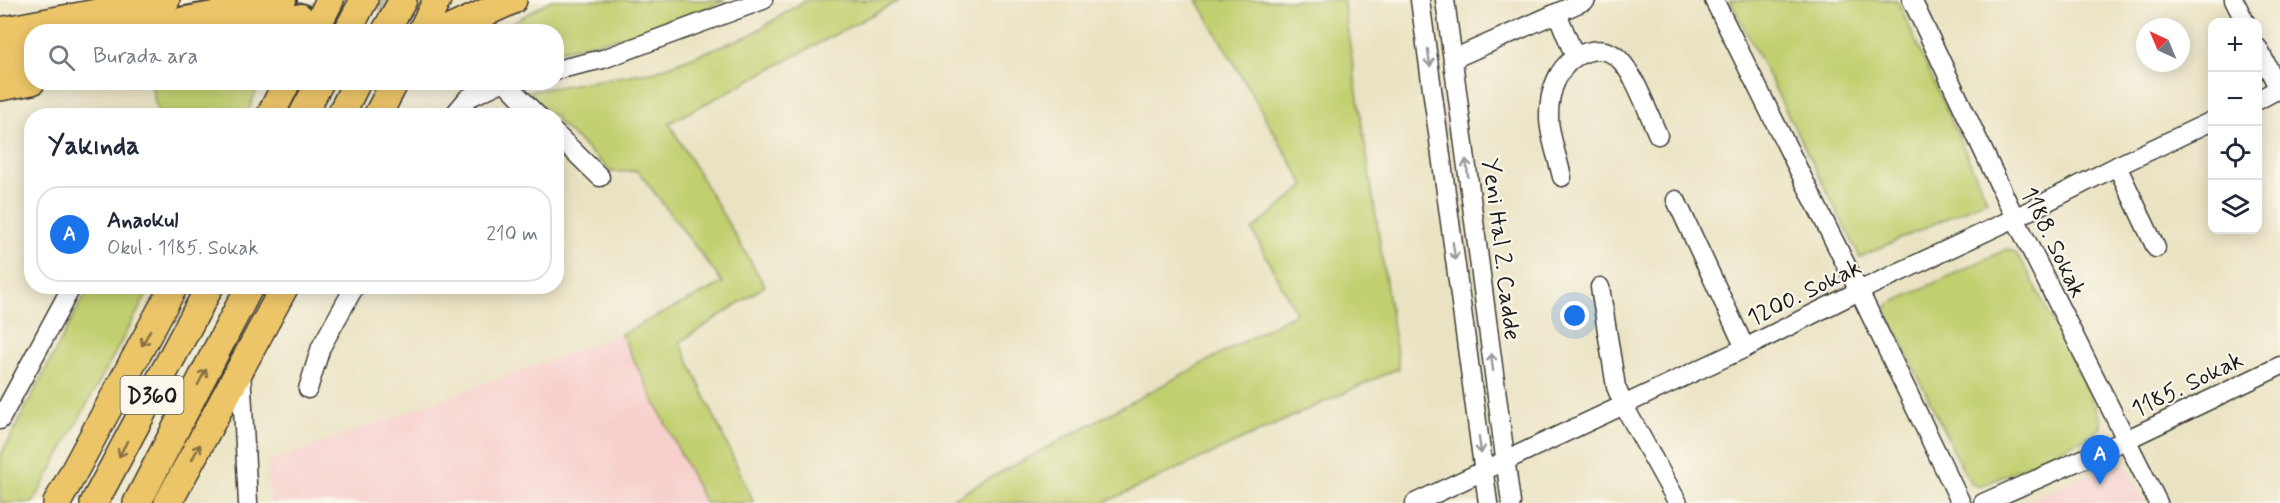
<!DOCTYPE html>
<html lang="tr">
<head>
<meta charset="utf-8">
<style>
  :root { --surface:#fff; --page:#f2f2f3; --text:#1f2937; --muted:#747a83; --line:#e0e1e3; --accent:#1a73e8 }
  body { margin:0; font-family:Mynerve,sans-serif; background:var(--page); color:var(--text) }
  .controls { position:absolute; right:18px; top:18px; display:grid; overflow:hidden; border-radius:12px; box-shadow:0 3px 15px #0003 }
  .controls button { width:54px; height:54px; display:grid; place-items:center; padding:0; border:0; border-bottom:2px solid var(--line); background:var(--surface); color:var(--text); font:30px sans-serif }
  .compass { position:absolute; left:2136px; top:18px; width:54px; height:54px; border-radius:50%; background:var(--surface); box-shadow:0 3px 15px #0003; rotate:316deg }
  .you { position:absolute; left:1575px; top:316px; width:21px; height:21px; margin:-15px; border:4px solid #fff; border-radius:50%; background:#1a73e8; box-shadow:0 0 0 9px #1a73e833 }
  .badge { display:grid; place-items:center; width:39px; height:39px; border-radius:50%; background:var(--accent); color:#fff; font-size:20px; font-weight:700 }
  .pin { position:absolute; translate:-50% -50px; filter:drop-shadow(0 2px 3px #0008) }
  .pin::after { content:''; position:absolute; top:32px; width:21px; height:18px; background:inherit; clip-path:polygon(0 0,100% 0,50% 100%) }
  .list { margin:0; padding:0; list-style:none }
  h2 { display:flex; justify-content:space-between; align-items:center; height:78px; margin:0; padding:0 24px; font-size:26px }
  h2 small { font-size:20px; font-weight:400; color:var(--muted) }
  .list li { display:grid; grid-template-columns:39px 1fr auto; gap:18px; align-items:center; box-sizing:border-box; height:96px; margin:0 12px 12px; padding:0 12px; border:2px solid var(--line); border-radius:24px }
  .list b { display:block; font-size:22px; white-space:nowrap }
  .list p { margin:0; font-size:20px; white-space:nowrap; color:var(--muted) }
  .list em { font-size:20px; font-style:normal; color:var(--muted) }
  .icon { flex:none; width:33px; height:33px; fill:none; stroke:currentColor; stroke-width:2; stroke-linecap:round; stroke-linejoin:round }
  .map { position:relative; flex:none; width:2280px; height:503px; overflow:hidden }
  .search { position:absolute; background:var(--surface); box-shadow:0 3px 15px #0003; left:24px; top:24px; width:540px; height:66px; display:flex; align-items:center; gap:15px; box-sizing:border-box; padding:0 21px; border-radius:24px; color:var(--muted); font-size:22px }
  .panel { position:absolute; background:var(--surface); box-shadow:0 3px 15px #0003; left:24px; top:108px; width:540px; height:186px; border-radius:24px }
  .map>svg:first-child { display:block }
</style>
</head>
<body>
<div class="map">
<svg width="2280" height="503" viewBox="0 0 2280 503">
  <rect width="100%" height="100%" fill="#fbf7ec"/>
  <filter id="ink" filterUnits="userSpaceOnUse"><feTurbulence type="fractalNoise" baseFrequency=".0167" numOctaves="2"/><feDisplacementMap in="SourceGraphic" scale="12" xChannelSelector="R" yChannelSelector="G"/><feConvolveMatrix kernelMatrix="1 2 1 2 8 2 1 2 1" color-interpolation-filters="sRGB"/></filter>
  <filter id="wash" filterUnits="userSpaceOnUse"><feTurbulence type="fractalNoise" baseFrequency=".008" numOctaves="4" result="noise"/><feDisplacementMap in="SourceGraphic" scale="24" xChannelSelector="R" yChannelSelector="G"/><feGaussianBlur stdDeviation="1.35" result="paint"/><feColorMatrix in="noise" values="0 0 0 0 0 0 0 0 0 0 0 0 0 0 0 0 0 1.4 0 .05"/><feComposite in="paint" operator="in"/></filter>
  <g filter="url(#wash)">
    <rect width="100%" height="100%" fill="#eae3c3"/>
    <!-- built -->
    <g fill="#f7d0cd">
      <path d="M621,334l84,169h-434l-5,-40z"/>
      <path d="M2117,462l11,6 16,35h-119z"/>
    </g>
    <!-- green -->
    <g fill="#c2cf70" stroke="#6f7646" stroke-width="1.5">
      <path d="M551,0h174l-44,20 -64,18 -60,13 -1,-19 -58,-1z"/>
      <path d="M806,0h94l-231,123 96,163 -85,56 74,161h-49l-84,-169 102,-51 -85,-112 -26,1 -55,-51 -1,-5 -5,-1 -26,-23 131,-21 94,-36z"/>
      <path d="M1197,0h146l56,368 -296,135h-159l352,-190 -44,-83 53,-44z"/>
      <path d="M1730,0h167l90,200 -127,57z"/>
      <path d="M151,83h102l3,8 -9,24h-89z"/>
      <path d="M2007,249l8,3 10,14 76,153v8l-7,7 -114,53 -9,-3 -9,-16 -76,-158 3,-6z"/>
      <path d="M89,287h62l-118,216h-33v-46z"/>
    </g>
  </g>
  <g filter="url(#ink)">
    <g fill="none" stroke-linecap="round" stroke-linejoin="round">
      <!-- major-tunnel -->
      <path stroke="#c1bba2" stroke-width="22" stroke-dasharray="22 11" stroke-linecap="butt" d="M311,13l80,-13"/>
      <defs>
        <g id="minor">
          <path d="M1420,0l68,503"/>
          <path d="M1445,0l66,503"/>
          <path d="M1714,0l145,291 102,212"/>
          <path d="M1912,0l103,218 143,285"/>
          <path d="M2234,0l11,22"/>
          <path d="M1557,13l18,44"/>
          <path d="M2258,48l22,43"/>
          <path d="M1453,59l133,-59"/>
          <path d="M556,70l47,-11 160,-59"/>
          <path d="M505,82l33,34"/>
          <path d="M2258,100l22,-12"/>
          <path d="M453,116l15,-18 34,-16"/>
          <path d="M556,134l44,43"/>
          <path d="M2117,166l39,82"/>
          <path d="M1562,177c-4,-18 -12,-39 -13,-58 -1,-28 10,-59 38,-67 13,-4 25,-1 34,9 17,20 26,50 37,74"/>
          <path d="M1676,200l69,148"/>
          <path d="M1600,287l16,100 8,19 54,97"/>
          <path d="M241,370l7,133"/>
          <path d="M308,389l13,-42 34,-61"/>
          <path d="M0,420l72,-134"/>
          <path d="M1415,503l330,-155 114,-57 156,-73 102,-52 95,-45"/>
          <path d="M1983,503l143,-63 154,-74"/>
        </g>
        <g id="major">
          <path d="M209,29l92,-14"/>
          <path d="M108,32l177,-32"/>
          <path d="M0,50l32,-6"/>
          <path d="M0,66l32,-6"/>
        </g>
        <g id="highway">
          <path d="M0,31l166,-31"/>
          <path d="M314,32l16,-32"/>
          <path d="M347,32l17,-32"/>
          <path d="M385,32l18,-32"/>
          <path d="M421,32l16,-32"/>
          <path d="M443,32l70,-32"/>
          <path d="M0,87l32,-6"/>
          <path d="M270,116l17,-34"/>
          <path d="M302,116l18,-34"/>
          <path d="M340,116l17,-34"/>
          <path d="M377,116l18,-34"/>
          <path d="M57,503l117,-217"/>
          <path d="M94,503l116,-217"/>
          <path d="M137,503l113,-217"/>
          <path d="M168,503l117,-217"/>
        </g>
      </defs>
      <!-- minor casing -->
      <use href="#minor" stroke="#3b3a35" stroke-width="21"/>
      <!-- major casing -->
      <use href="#major" stroke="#3b3a35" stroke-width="26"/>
      <!-- highway casing -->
      <use href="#highway" stroke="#3b3a35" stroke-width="30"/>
      <!-- minor -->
      <use href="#minor" stroke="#fff" stroke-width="18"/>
      <!-- major -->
      <use href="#major" stroke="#edc569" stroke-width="22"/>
      <!-- highway -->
      <use href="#highway" stroke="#edc569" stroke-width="27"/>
    </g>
    <!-- one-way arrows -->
    <defs><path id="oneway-shaft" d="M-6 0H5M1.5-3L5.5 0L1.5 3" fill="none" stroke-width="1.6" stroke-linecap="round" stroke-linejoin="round" transform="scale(1.5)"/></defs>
    <g stroke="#999">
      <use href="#oneway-shaft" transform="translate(1429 58) rotate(82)"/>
      <use href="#oneway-shaft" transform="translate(1467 168) rotate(-97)"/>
      <use href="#oneway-shaft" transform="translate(1454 251) rotate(82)"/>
      <use href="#oneway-shaft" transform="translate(1492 362) rotate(-97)"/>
      <use href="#oneway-shaft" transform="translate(1480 445) rotate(82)"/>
    </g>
    <g stroke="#847042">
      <use href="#oneway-shaft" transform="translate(146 338) rotate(118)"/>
      <use href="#oneway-shaft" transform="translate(202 377) rotate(-62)"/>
      <use href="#oneway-shaft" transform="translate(123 449) rotate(118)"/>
      <use href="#oneway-shaft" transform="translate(196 452) rotate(-62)"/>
    </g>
  </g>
  <g text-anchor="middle" stroke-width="4.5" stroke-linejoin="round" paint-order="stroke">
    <!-- shield labels -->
    <rect fill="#fbf7ec" stroke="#5f5e5a" stroke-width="1.5" x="120.5" y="376" width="63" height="38" rx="4.5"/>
    <g font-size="22" font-weight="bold" fill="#1c1c1c">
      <text x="152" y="403">D360</text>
    </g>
    <!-- street labels -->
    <g font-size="24" fill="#1c1c1c" stroke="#fbf7ec">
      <text transform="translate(2054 242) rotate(64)" y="8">1188. Sokak</text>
      <text transform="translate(1502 249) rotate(83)" y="8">Yeni Hal 2. Cadde</text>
      <text transform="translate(1804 292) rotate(-26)" y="8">1200. Sokak</text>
      <text transform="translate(2187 384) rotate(-26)" y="8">1185. Sokak</text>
    </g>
  </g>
</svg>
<div class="controls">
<button>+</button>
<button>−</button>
<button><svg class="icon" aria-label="locate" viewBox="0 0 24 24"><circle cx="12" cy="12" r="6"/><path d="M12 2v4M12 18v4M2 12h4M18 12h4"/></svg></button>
<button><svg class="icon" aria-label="layers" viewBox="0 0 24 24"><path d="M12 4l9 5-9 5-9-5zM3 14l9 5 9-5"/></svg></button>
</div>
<svg class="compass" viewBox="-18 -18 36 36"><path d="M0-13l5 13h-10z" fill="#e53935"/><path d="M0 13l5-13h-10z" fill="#747a83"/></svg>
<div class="you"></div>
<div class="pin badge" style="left:2100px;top:485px">A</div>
<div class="search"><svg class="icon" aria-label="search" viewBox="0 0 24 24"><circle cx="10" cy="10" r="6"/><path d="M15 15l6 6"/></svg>Burada ara</div>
<section class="panel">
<h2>Yakında<small></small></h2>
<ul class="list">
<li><span class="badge">A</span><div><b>Anaokul</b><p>Okul · 1185. Sokak</p></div><em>210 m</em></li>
</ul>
</section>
</div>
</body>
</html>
